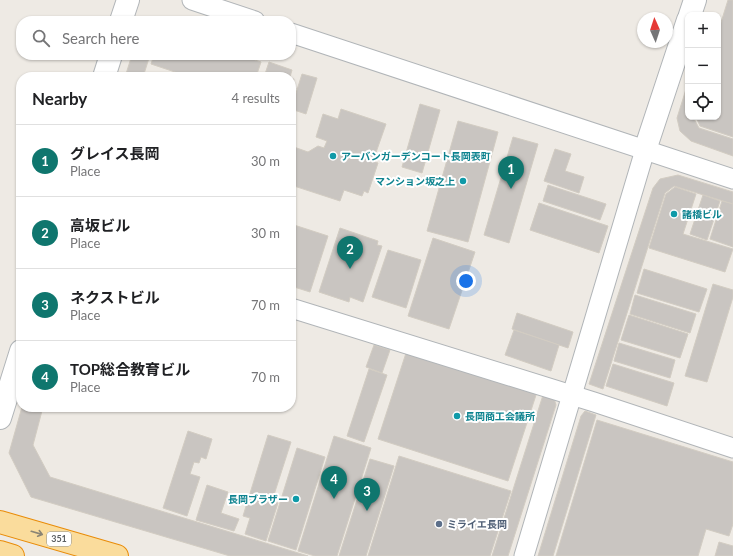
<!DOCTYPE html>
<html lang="en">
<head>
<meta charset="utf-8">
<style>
  :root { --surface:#fff; --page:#f2f2f2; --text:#202124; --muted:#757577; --line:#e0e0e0; --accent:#0f766e }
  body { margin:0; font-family:Lato,"Noto Sans JP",sans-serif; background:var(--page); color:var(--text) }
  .controls { position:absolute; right:12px; top:12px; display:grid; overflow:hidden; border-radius:8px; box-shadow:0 1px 3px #0004 }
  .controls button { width:36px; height:36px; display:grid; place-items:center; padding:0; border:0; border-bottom:1px solid var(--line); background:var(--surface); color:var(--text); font:20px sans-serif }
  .compass { position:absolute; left:637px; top:12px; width:36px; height:36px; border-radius:50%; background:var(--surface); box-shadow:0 1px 3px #0004; rotate:357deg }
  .you { position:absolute; left:466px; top:281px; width:14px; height:14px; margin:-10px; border:3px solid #fff; border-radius:50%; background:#1a73e8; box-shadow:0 0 0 6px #1a73e833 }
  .badge { display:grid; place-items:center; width:26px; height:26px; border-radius:50%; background:var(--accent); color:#fff; font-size:13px; font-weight:700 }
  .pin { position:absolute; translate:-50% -33px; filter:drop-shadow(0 1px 2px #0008) }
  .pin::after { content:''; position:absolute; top:21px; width:14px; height:12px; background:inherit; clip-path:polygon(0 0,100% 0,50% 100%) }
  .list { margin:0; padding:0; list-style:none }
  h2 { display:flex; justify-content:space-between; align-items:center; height:52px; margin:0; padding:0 16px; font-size:17px }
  h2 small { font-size:13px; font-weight:400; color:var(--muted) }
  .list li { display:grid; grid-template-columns:26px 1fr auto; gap:12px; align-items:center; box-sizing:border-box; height:72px; padding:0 16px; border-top:1px solid var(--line) }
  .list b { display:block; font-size:15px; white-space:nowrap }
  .list p { margin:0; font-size:13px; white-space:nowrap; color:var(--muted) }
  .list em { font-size:13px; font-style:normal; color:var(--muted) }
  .icon { flex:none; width:22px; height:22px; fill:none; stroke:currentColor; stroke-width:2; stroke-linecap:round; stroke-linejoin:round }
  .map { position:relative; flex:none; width:733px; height:556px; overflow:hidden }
  .search { position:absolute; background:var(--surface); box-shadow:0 1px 3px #0004; left:16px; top:16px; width:280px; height:44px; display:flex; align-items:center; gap:10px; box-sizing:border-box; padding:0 14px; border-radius:16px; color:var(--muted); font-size:15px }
  .panel { position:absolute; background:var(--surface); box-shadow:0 1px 3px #0004; left:16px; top:72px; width:280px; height:340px; border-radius:16px }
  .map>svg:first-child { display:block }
</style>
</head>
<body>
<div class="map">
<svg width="733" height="556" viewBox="0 0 733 556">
  <rect width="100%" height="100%" fill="#eeeae4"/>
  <!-- building -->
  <g fill="#c9c5c1" stroke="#d2ccc2">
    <path d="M728,0h5v137l-33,-11 -4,-9h22v-85z"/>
    <path d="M160,18h16l9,3h-30z"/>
    <path d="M132,55h18l-7,22h-18z"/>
    <path d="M154,55h86l21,7 -5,15h-66l-39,-13z"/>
    <path d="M269,62l23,8 -2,7h-26z"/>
    <path d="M302,74l15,4 -11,36 -15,-5z"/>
    <path d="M291,79h3l-2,7 4,2 -5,14z"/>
    <path d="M687,86h1v31h5l6,11 34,11v17l-42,-15 -11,-10 -3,-13z"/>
    <path d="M420,104l20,6 -18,63 -20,-6z"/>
    <path d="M341,109l45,15 -13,37 5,2 -10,30 -4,-2 -2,5 -18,-6 -4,11 -49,-16v-39l17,6 10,-6 6,2 3,-7 -11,-4 7,-23 15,5z"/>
    <path d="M458,121l40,11 -30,110 -41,-11z"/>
    <path d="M513,137l25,7 -29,99 -25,-8z"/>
    <path d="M555,149l16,5 -6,17 19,6 -5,16 -35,-12z"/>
    <path d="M678,175l55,17v12l-59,-18 -9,7 -62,196 -14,-5 64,-196 7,-9z"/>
    <path d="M548,185l58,19 -6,16 -57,-19z"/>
    <path d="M675,187l21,7 -13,40 50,15 -8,23 -76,-24 17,-54z"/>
    <path d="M703,195l17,6 -13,39 -17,-6z"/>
    <path d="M722,201l11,3v43l-23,-8z"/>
    <path d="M539,203l69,23 -9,27 -69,-23z"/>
    <path d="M291,224l37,12 -18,56 -19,-6z"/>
    <path d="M340,228l38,13 -1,4 5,1 -19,56 -13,-5 -1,5 -30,-10z"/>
    <path d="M433,238l42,14 -26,77 -41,-13z"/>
    <path d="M388,250l33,10 -15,48 -34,-11z"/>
    <path d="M644,269l63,20 -8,23 -62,-19z"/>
    <path d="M713,284l20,6v7l-26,85 -22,-6z"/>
    <path d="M635,295l61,19 -6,19 -60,-19z"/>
    <path d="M517,313l56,19 -5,16 -56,-19z"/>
    <path d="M629,315l59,19 -8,24 -59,-18z"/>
    <path d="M514,330l45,15 -8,26 -46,-16z"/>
    <path d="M619,343l56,17 -5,18 -56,-17z"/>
    <path d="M374,345l16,5 -8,23 -16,-6z"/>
    <path d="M407,350l130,42 -29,89 -130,-42z"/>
    <path d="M613,364l61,19 -7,23 -61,-20z"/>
    <path d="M369,369l18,6 -23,67 -17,-6z"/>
    <path d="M543,395l11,3 2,7 -48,151h-16z"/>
    <path d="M22,407h21l-10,38 17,32 258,79h-78l-199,-59 -22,-44z"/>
    <path d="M585,411l11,4 -43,141h-15l43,-140z"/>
    <path d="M597,420l136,42v62l-4,12 -23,-7 -8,27h-142z"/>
    <path d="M188,431l24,8 -6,20 -5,-2 -2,6 -5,-1 -4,12 10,3 -13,39 -24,-8z"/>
    <path d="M268,435l23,7 -19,59 6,2 -12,38 -21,-7 5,-16 -7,-2z"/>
    <path d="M334,436l37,12 -34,108h-22l-17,-5z"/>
    <path d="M297,448l28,9 -29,93 -28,-9z"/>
    <path d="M399,456l112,35 -21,65h-122z"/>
    <path d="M370,459l24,7 -28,90h-27z"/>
    <path d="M207,485l21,7 -7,21 18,6 -5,12 -38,-11z"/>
    <path d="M719,542l14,4v10h-18z"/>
  </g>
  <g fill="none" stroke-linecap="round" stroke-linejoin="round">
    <defs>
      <g id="minor">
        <path d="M192,0l63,21"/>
        <path d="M291,33l442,146"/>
        <path d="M291,308l303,94 139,46"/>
        <path d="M524,556l121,-406"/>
      </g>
      <g id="tertiary">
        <path d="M690,15l5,-15"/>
        <path d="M121,21l7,-21"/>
        <path d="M104,77l7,-22"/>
        <path d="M645,150l43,-130"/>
        <path d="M0,418l21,-67"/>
      </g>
      <g id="trunk">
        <path d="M0,522l117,34"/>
        <path d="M0,552l13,4"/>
      </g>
    </defs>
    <!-- minor casing -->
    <use href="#minor" stroke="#b1b5b8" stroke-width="21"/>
    <!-- tertiary casing -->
    <use href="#tertiary" stroke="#b1b5b8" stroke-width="24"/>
    <!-- trunk casing -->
    <use href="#trunk" stroke="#e98c08" stroke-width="24"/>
    <!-- minor -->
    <use href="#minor" stroke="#fff" stroke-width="19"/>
    <!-- tertiary -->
    <use href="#tertiary" stroke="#fff" stroke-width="22"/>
    <!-- trunk -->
    <use href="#trunk" stroke="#fadc9c" stroke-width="22"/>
  </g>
  <!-- one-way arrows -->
  <defs><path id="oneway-shaft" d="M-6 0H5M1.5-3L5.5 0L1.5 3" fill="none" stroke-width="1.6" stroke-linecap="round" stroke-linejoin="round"/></defs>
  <use stroke="#8b8575" href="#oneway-shaft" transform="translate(37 533) rotate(16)"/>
  <!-- markers -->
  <g fill="#0f9aa8" stroke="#fff" stroke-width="1.5">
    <circle cx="333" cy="156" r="4"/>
    <circle cx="463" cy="181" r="4"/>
    <circle cx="674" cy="214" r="4"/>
    <circle cx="457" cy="416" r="4"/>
    <circle cx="296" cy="499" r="4"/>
  </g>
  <circle fill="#5c6f8a" stroke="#fff" stroke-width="1.5" cx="439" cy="524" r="4"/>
  <g text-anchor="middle" stroke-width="4" stroke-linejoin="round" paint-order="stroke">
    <!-- shield labels -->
    <rect fill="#fff" stroke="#8d9092" stroke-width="1" x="47" y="532" width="24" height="14" rx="3"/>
    <g font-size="9" font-weight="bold" fill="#5c6064">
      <text x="59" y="542">351</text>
    </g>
    <!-- culture labels -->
    <g font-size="10" font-weight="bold" fill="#0d838f" stroke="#fff" text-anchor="start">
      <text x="341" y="160">アーバンガーデンコート長岡表町</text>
      <text x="455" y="185" text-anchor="end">マンション坂之上</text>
      <text x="682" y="218">諸橋ビル</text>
      <text x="465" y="420">長岡商工会議所</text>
      <text x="288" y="503" text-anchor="end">長岡ブラザー</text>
    </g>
    <!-- service labels -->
    <g font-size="10" font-weight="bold" fill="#4e5e75" stroke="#fff" text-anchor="start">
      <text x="447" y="528">ミライエ長岡</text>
    </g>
  </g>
</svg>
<div class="controls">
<button>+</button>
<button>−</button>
<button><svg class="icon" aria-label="locate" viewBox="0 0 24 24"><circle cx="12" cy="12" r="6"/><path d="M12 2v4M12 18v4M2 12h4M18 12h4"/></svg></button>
</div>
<svg class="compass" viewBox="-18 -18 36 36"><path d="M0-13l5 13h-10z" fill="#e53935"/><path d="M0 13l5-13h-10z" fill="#757577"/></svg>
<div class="you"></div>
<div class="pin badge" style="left:511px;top:189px">1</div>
<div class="pin badge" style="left:350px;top:269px">2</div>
<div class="pin badge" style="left:367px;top:511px">3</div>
<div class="pin badge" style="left:334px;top:499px">4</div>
<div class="search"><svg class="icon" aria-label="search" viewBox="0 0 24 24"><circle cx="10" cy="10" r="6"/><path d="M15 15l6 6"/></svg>Search here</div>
<section class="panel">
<h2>Nearby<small>4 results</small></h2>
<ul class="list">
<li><span class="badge">1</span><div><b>グレイス長岡</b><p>Place</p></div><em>30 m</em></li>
<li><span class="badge">2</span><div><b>高坂ビル</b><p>Place</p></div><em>30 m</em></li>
<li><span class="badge">3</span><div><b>ネクストビル</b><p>Place</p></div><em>70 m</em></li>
<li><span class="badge">4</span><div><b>TOP総合教育ビル</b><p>Place</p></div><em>70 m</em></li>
</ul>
</section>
</div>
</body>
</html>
